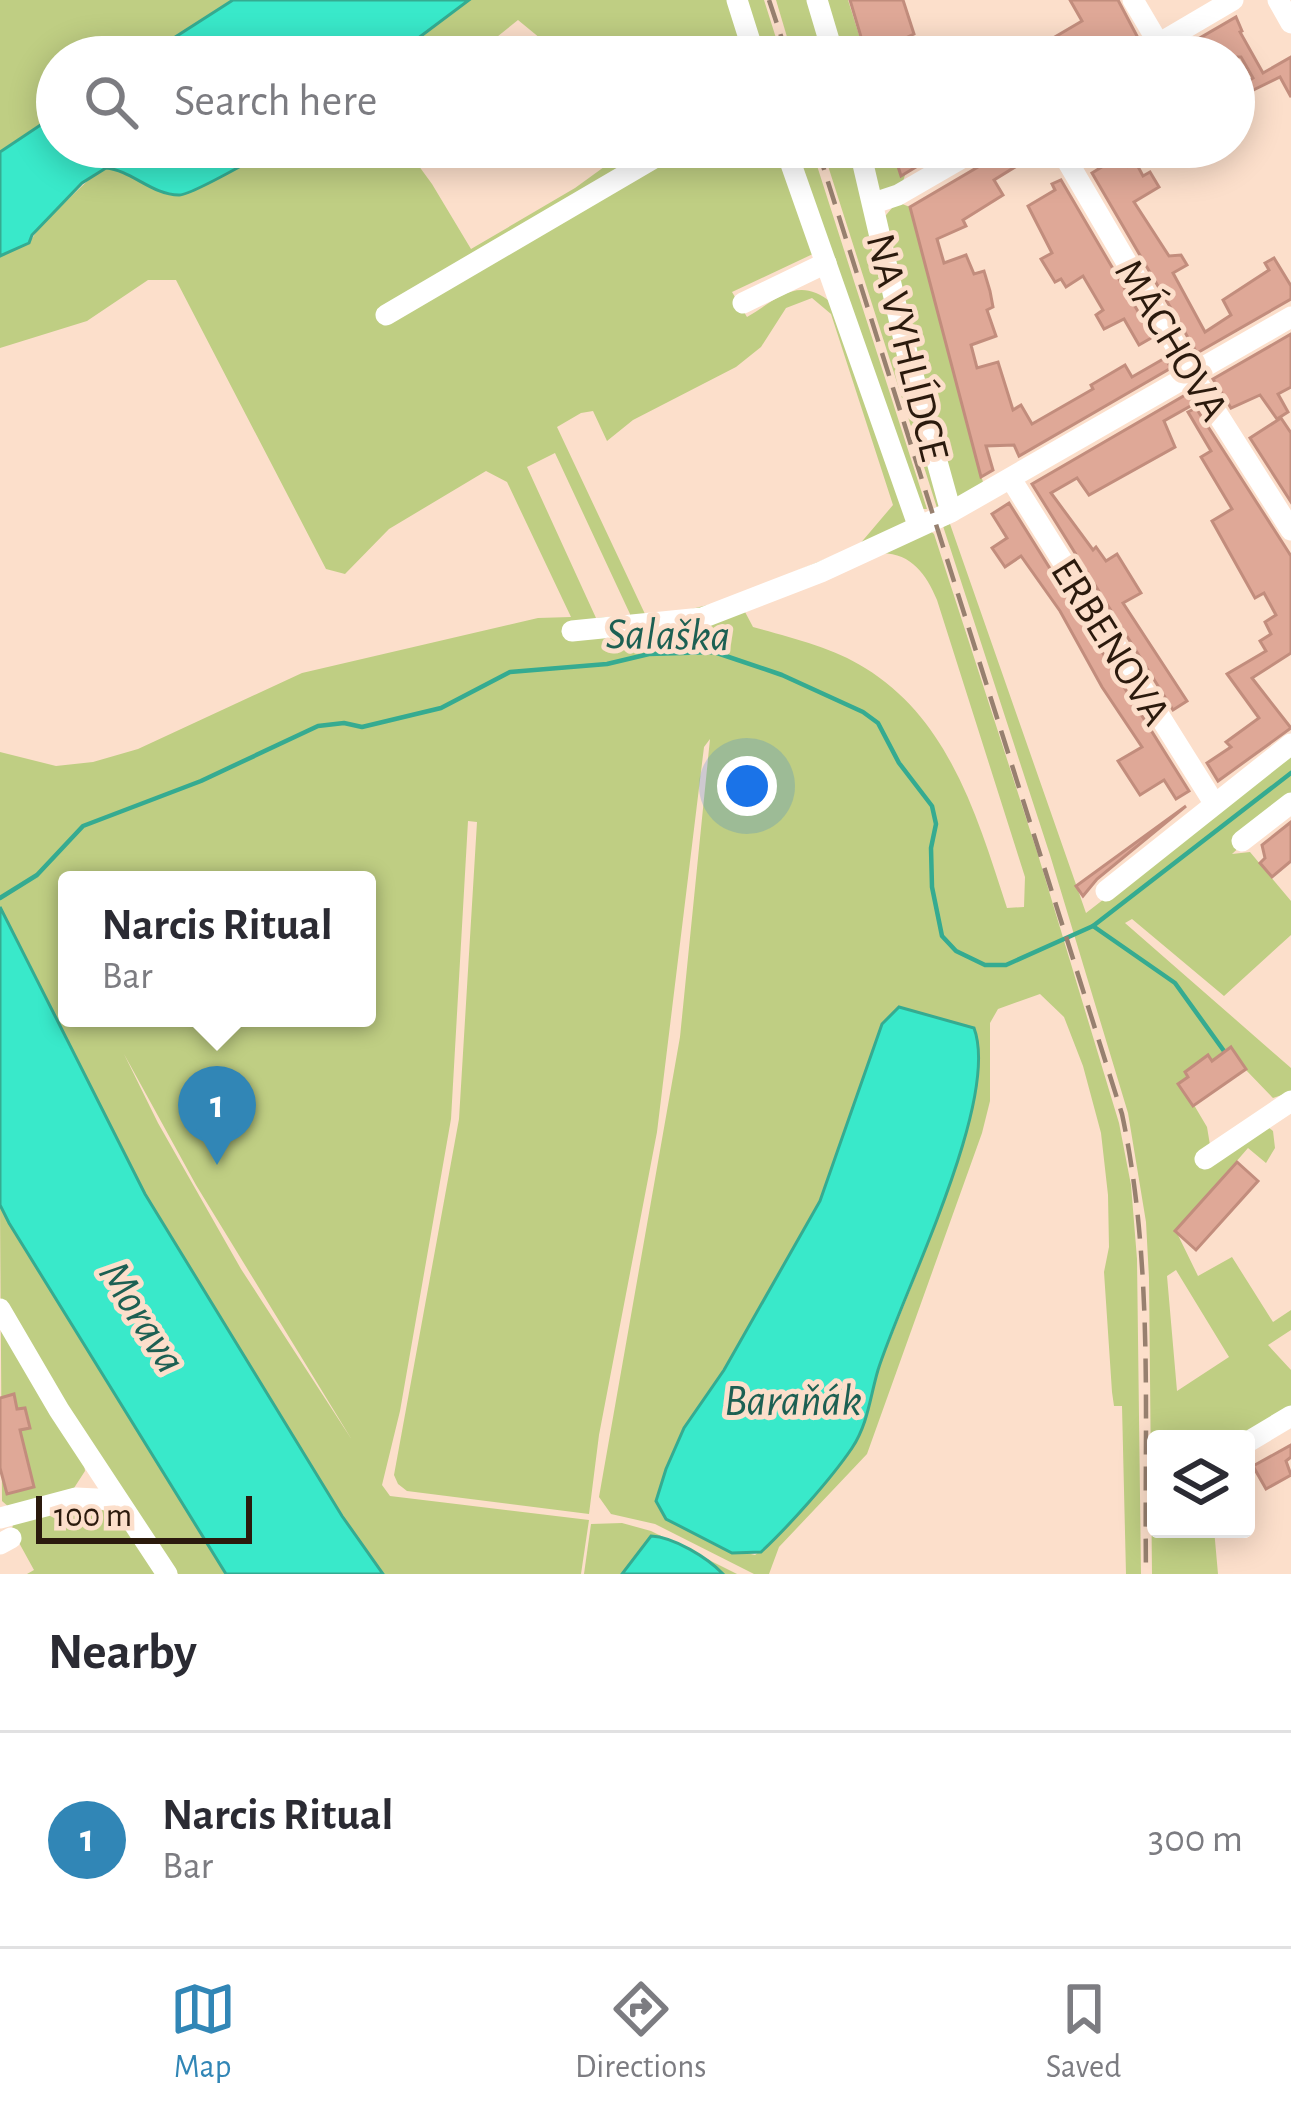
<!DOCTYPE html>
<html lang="en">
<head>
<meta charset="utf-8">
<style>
  :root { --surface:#fff; --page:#f7f7f7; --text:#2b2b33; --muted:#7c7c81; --line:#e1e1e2; --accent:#3186b6 }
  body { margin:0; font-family:"Alegreya Sans",sans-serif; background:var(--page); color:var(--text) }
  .controls { position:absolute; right:36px; bottom:36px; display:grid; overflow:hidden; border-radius:12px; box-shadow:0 6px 30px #0003 }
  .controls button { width:108px; height:108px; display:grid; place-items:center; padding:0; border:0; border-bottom:3px solid var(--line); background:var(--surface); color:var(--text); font:60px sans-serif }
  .scale { position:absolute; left:36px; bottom:30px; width:216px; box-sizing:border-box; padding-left:12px; border:6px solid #2b1a0d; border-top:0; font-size:33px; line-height:42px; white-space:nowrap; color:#2b1a0d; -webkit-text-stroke:9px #fcdfcb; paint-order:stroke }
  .you { position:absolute; left:747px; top:786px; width:42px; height:42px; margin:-30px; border:9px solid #fff; border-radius:50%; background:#1a73e8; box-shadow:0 0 0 18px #1a73e833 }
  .badge { display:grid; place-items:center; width:78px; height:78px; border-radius:50%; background:var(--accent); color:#fff; font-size:39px; font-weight:700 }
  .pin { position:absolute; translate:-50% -99px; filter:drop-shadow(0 3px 6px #0008) }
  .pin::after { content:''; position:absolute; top:63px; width:42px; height:36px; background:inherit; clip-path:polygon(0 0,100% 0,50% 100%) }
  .popup { position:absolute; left:58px; top:871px; width:318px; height:156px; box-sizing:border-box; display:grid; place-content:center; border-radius:12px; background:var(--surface); filter:drop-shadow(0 3px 9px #0005); font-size:39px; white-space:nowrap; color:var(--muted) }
  .popup b { font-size:45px; color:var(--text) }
  .popup::after { content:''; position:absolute; left:50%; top:100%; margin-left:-24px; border:24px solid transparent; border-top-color:var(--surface) }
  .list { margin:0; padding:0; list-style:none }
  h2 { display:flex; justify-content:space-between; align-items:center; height:156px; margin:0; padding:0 48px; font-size:51px }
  h2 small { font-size:39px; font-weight:400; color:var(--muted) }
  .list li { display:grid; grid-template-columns:78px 1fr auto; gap:36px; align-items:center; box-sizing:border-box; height:216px; padding:0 48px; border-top:3px solid var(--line) }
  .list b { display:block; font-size:45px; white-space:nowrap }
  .list p { margin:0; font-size:39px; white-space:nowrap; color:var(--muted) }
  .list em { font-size:39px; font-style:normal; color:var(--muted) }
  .icon { flex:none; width:66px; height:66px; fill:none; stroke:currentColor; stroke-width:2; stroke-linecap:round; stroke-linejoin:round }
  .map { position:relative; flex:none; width:1291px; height:1574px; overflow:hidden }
  .search { position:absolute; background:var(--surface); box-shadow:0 6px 30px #0003; left:36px; right:36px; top:36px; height:132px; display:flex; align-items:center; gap:30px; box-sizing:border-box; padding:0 42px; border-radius:66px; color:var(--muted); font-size:45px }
  .sheet { height:372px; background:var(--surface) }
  nav { display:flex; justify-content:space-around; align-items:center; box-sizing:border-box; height:168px; border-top:3px solid var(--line); background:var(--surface); font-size:33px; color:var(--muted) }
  nav a { display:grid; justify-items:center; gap:6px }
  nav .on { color:var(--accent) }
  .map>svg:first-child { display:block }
</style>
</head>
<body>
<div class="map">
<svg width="1291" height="1574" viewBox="0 0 1291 1574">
  <rect width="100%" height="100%" fill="#fcdfcb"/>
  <!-- green -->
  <g fill="#bfce83" fill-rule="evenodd">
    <path d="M0,0h233l-89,57h-87v57l-57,38z"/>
    <path d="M469,0h295l18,57h-219l-45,-37 -46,37h-79z"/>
    <path d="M776,0h72l18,57h-73z"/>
    <path d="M275,147h130l27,37 39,65 104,-61 40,-29 -17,-12h213l116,362h-7l-105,-256 -83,39 15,25c32,-19 51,-42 85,-14l96,226 6,5 105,324 80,265 12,62 6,74 4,315h-15l-4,-168h-8l-2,-14 -8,-120 5,-25 -1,-52 -7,-62 -18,-67 -19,-49 -24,-23 -42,15 -8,14v78l-8,32 -115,321 -88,93 -10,27h-15l-99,-50 -44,-10 -12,-17 81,-460 30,-298 -6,8 -47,385 -58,303 -10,79 -182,-23 -9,-7 -4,-9 65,-356 18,-297 -9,-1 -17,298 -51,292 -18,74 8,11 199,24 -8,54h-198l-41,-58 -197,-322 -145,-287v-155l56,14 37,-4 45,-13 164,-76 236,-55 33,-1 -64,-135 -21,-11 -97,58 -44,45 -19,-5 -150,-289h-28l-61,41 -87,27v-92l29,-13 12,-18 58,-55c28,-7 53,25 81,25 11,0 81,-40 95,-48zM812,298l19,16 62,191 -34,40 -135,56 -45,11 -34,2 -88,-187 24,-14 12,-2 14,30 26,-21 103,-53 25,-20 25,-39zM555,453l75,161v1l-34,3 -69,-151zM882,553c30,1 44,21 55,47l88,277 -1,30 -17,1c-29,-89 -57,-188 -142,-240 -33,-21 -74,-30 -112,-41l-9,-17zM67,880h300v138h-300zM882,1024l92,4c23,64 -66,265 -92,332 -12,29 -13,60 -30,87 -22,35 -56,66 -83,98l-14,10 -41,-10 -48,-26 -10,-18 10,-32 18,-41 40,-58 96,-169zM124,1054l72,131 156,255 -111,-171 -83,-146z"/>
    <path d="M822,147h71l7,26 5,2 -4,13 -33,9 8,30 21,-25 13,5 74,279 -46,25z"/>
    <path d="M950,524l136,389 205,-159v45l-59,55 18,-2 41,49v34l-67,61 -92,-77 -7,4 166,145v24l-18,6 -28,-29 -51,36 13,22 3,18 58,-18 5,4 2,17 -9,15 -18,-15 -72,83 22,45 34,-19 41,65 18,-12v20l-23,15 23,25v36l-46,33h-89v90h58l4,45h-66l-3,-296 -3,-56 -18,-109 -78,-258 -107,-329zM1176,1270l53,87 -52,34 -10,-115z"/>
    <path d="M0,1205l226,369h-48l-81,-120 -13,10 1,7 -11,17 -64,20 -8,-7z"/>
    <path d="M81,1506c43,1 57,37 78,68h-132l7,-4 -22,-40 1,-6z"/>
    <path d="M622,1523l29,8 86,43h-153l7,-50z"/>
  </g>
  <!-- water -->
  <g fill="#39e9ca" stroke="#35ab91" stroke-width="3">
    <path d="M233,0h236l-76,57h-249z"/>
    <path d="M57,114v33h218c-15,8 -84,49 -96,48 -27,0 -48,-25 -73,-27l-24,15 -50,52 -3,8 -29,13v-104z"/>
    <path d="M0,907l145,287 197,322 41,58h-157l-217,-351 -9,-18z"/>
    <path d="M899,1007l75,21c27,72 -72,266 -96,342 -8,27 -10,54 -26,78 -21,31 -64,79 -91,104l-29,1 -66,-34 -10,-18 10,-32 18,-41 40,-58 96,-169 62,-177z"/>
    <path d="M651,1536c23,1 57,22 72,38h-101z"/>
  </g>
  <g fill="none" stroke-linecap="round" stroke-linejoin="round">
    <!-- stream -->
    <g stroke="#35ab91" stroke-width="4.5">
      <path d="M0,898l37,-23 46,-49 118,-45 117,-55 26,-3 18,4 79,-19 69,-36 97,-8 42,-10 65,-2 68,23 81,37 15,11 21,40 33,43 4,18 -5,24 1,39 10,49 14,15 29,14h21l87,-39 198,-153"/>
      <path d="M1093,926l82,57 49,68"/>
    </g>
  </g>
  <!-- building -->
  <g fill="#dfa897" stroke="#c28d7d" stroke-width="3">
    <path d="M850,0h53l11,34 -28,13 3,10h-22z"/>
    <path d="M1070,0h48l20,38 -30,19h-50l-10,-16 34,-20z"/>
    <path d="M1236,17l6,14 -2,1 23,41 28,-16v40l-11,-20 -37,18 -4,-8 14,-9 -12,-21h-74z"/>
    <path d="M892,147h57l-48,29z"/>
    <path d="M1012,147l32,2 -50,31 9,15 -40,25 3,6 -29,13 7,24 22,-8 8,19 10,-3 6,20 3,16 -6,3 9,26 -25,9 6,23 21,-6 15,48 8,-5 11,19 61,-35 -2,-4 34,-20 7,12 33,-19 6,10 -152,88 -5,-11 -28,1 7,24 -12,7 -71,-270z"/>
    <path d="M1121,155l7,11 7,-5 8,15 7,-4 9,15 -25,15 35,54 12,-1 6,10 -14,8 32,59 26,-17 -8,-15 46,-30 -4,-7 9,-5 17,28v13l-94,54 -105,-180z"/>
    <path d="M1061,180l92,157 -14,8 -15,-26 -20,10 -8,-14 7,-5 -20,-34 -17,11 -5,-8 -6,3 -14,-23 11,-6 -24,-47 27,-16 -3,-6z"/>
    <path d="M1291,334v53l-13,7 10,18 -11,7 -17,-24 -29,13 -18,-29z"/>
    <path d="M1187,394l7,10 -30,17 11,26 -86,48 -12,-17 -26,15 42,57 3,-3 10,14 11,-7 24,39 -18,10 64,98 -14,9 -141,-226z"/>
    <path d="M1196,408l95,148v97l-39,25 39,50 -73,53 -11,-18 24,-16 -5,-5 33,-24 -32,-44 39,-23 -6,-10 11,-7 -6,-12 11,-7 -12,-22 -9,5 -43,-77 20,-12 -31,-52 10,-6 -23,-39z"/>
    <path d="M1281,418l10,15v69l-41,-64z"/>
    <path d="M1009,503l180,288 -13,8 -12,-19 -24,15 -22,-34 24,-14 -40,-60 -42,-76 -39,-55 -16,11 -13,-19 15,-10 -15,-24z"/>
    <path d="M1186,806l-89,73 -14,17 -7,-10z"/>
    <path d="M1291,822v39l-19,16 -12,-14 5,-5 -3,-13z"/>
    <path d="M1231,1047l15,22 -53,37 -15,-22 10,-7 -3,-5 23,-17 4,6z"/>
    <path d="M1237,1162l21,19 -62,69 -21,-19z"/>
    <path d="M14,1394l3,15 8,-1 5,20 -10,2 14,57 -27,7 -7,-26v-70z"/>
    <path d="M1291,1445v12l-5,4 5,14 -25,14 -13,-23z"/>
  </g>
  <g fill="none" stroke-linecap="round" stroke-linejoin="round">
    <!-- minor -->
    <g stroke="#fff" stroke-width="21">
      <path d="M737,0l18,57"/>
      <path d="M817,0l17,57"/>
      <path d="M1133,0l26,44"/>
      <path d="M1278,0l13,23"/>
      <path d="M1136,57l97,-57"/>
      <path d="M785,147l133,378"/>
      <path d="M859,147l49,210 43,155"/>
      <path d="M1059,147l133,227 99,156"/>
      <path d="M874,203l24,-8 83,-48"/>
      <path d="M743,303l83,-40"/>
      <path d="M386,315l287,-168"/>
      <path d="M1011,479l203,324"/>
      <path d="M572,631l130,-13 119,-46 130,-60 340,-195"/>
      <path d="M1242,841l49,-38"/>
      <path d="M1106,891l185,-147"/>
      <path d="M1205,1159l86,-58"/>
      <path d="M0,1309l59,101 108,164"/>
      <path d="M1246,1443l45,-27"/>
      <path d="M0,1518l76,-20 41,2"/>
      <path d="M0,1544l11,-6"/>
    </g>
    <!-- rail -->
    <g stroke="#97806f" stroke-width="4.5" stroke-dasharray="24 12" stroke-linecap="butt">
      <path d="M769,0l19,57"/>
      <path d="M817,147l305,967c32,151 22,307 24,460"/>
    </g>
  </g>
  <g text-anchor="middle" stroke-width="10" stroke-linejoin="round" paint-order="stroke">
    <!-- street labels -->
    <g font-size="42" fill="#2b1a0d" stroke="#fcdfcb">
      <text transform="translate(1173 339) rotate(59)" y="15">MÁCHOVA</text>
      <text transform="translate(909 347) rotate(76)" y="15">NA VYHLÍDCE</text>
      <text transform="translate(1112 641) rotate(58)" y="15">ERBENOVA</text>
    </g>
    <!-- water labels -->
    <g font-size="45" font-style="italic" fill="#1d6053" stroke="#fcdfcb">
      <text transform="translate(668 633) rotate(1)" y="16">Salaška</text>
      <text transform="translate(144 1316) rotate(58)" y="16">Morava</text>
      <text x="793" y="1415">Baraňák</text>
    </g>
  </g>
</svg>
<div class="controls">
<button><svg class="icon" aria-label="layers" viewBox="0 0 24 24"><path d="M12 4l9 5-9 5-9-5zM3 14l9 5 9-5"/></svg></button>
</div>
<div class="scale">100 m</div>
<div class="you"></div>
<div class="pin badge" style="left:217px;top:1165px">1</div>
<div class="popup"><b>Narcis Ritual</b>Bar</div>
<div class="search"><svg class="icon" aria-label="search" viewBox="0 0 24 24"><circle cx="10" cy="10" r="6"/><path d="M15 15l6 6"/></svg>Search here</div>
</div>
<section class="sheet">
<h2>Nearby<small></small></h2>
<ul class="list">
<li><span class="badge">1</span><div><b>Narcis Ritual</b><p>Bar</p></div><em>300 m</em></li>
</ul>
</section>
<nav>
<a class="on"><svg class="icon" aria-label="map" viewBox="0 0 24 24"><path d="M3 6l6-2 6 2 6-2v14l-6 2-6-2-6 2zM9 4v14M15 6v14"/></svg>Map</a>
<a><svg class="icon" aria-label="directions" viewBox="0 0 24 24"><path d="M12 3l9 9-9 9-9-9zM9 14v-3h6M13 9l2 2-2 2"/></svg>Directions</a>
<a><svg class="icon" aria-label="saved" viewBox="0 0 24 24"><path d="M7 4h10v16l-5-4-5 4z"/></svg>Saved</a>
</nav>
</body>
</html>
